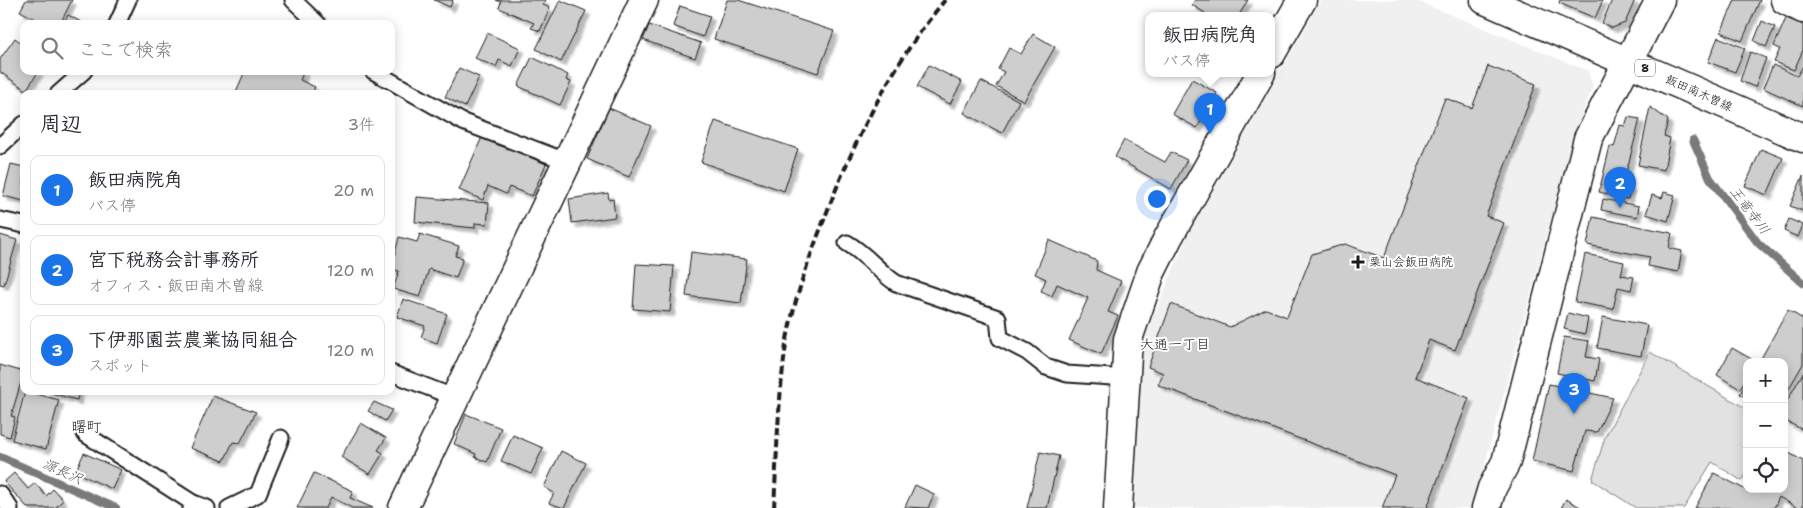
<!DOCTYPE html>
<html lang="ja">
<head>
<meta charset="utf-8">
<style>
  :root { --surface:#fff; --page:#f7f7f7; --text:#2b2b33; --muted:#7c7c81; --line:#e1e1e2; --accent:#1a73e8 }
  body { margin:0; font-family:"Shantell Sans","Klee One",sans-serif; background:var(--page); color:var(--text) }
  .controls { position:absolute; right:15px; bottom:15px; display:grid; overflow:hidden; border-radius:10px; box-shadow:0 2px 12px #0003 }
  .controls button { width:45px; height:45px; display:grid; place-items:center; padding:0; border:0; border-bottom:1px solid var(--line); background:var(--surface); color:var(--text); font:25px sans-serif }
  .you { position:absolute; left:1156px; top:198px; width:18px; height:18px; margin:-12px; border:4px solid #fff; border-radius:50%; background:#1a73e8; box-shadow:0 0 0 8px #1a73e833 }
  .badge { display:grid; place-items:center; width:32px; height:32px; border-radius:50%; background:var(--accent); color:#fff; font-size:16px; font-weight:700 }
  .pin { position:absolute; translate:-50% -41px; filter:drop-shadow(0 1px 2px #0008) }
  .pin::after { content:''; position:absolute; top:26px; width:18px; height:15px; background:inherit; clip-path:polygon(0 0,100% 0,50% 100%) }
  .popup { position:absolute; left:1145px; top:12px; width:130px; height:65px; box-sizing:border-box; display:grid; place-content:center; border-radius:10px; background:var(--surface); filter:drop-shadow(0 1px 4px #0005); font-size:16px; white-space:nowrap; color:var(--muted) }
  .popup b { font-size:19px; color:var(--text) }
  .popup::after { content:''; position:absolute; left:50%; top:100%; margin-left:-10px; border:10px solid transparent; border-top-color:var(--surface) }
  .list { margin:0; padding:0; list-style:none }
  h2 { display:flex; justify-content:space-between; align-items:center; height:65px; margin:0; padding:0 20px; font-size:21px }
  h2 small { font-size:16px; font-weight:400; color:var(--muted) }
  .list li { display:grid; grid-template-columns:32px 1fr auto; gap:15px; align-items:center; box-sizing:border-box; height:70px; margin:0 10px 10px; padding:0 10px; border:1px solid var(--line); border-radius:10px }
  .list b { display:block; font-size:19px; white-space:nowrap }
  .list p { margin:0; font-size:16px; white-space:nowrap; color:var(--muted) }
  .list em { font-size:16px; font-style:normal; color:var(--muted) }
  .icon { flex:none; width:28px; height:28px; fill:none; stroke:currentColor; stroke-width:2; stroke-linecap:round; stroke-linejoin:round }
  .map { position:relative; flex:none; width:1803px; height:508px; overflow:hidden }
  .search { position:absolute; background:var(--surface); box-shadow:0 2px 12px #0003; left:20px; top:20px; width:375px; height:55px; display:flex; align-items:center; gap:12px; box-sizing:border-box; padding:0 18px; border-radius:10px; color:var(--muted); font-size:19px }
  .panel { position:absolute; background:var(--surface); box-shadow:0 2px 12px #0003; left:20px; top:90px; width:375px; height:305px; border-radius:10px }
  .map>svg:first-child { display:block }
</style>
</head>
<body>
<div class="map">
<svg width="1803" height="508" viewBox="0 0 1803 508">
  <defs>
    <filter id="shadow"><feDropShadow dx="4.5" dy="4.5" stdDeviation="1" flood-color="#0004"/></filter>
  </defs>
  <rect width="100%" height="100%" fill="#fff"/>
  <filter id="ink" filterUnits="userSpaceOnUse"><feTurbulence type="fractalNoise" baseFrequency=".02" numOctaves="2"/><feDisplacementMap in="SourceGraphic" scale="10" xChannelSelector="R" yChannelSelector="G"/><feConvolveMatrix kernelMatrix="1 2 1 2 8 2 1 2 1" color-interpolation-filters="sRGB"/></filter>
  <g filter="url(#ink)">
    <!-- built -->
    <path fill="#f0f0f0" d="M1321,0h94l173,71 5,16 -19,47 -101,374h-341l12,-169 42,-100z"/>
    <!-- green -->
    <path fill="#e2e2e2" stroke="#7f7f7f" d="M1650,352l97,57v64l-5,8 -30,-19 -28,46h-48l-44,-28 13,-43z"/>
    <g fill="none" stroke-linecap="round" stroke-linejoin="round">
      <!-- stream -->
      <g stroke="#7a7a7a" stroke-width="8">
        <path d="M1693,140l17,38 48,65 45,40"/>
        <path d="M0,457l116,51"/>
      </g>
    </g>
    <!-- building -->
    <g fill="#cecece" stroke="#1c1c1c" filter="url(#shadow)">
      <path d="M26,0h46l-12,24 -4,-2 -1,2h-10l-25,-13z"/>
      <path d="M434,0h19l-3,7z"/>
      <path d="M496,0h50l-3,5 7,3 -10,23 -9,-3 3,-5 -35,-15 2,-6z"/>
      <path d="M560,0l26,11 -25,51 -25,-13z"/>
      <path d="M727,0h11l96,31 -16,42 -104,-34z"/>
      <path d="M1195,0h53l-9,15h-35l1,-2 -13,-8z"/>
      <path d="M1560,0h43l-8,18 -36,-15z"/>
      <path d="M1612,0h23l-10,23 -13,5 -10,-5z"/>
      <path d="M1735,0h25l-18,41 -21,-9z"/>
      <path d="M680,6l30,10 -7,21 -30,-11z"/>
      <path d="M68,15l17,9h-22z"/>
      <path d="M1786,18l17,7v25l-9,20 -20,-8 6,-13 -6,-3z"/>
      <path d="M1762,21l13,6 -9,20 -12,-6z"/>
      <path d="M649,25l52,18 -6,15 -52,-18z"/>
      <path d="M487,33l33,15 -8,18 -13,-6 -3,7 -21,-9z"/>
      <path d="M1033,34l22,13 -31,54 -28,-15 8,-14 -6,-3 11,-21 12,6z"/>
      <path d="M1718,37l27,11 -10,24 -27,-10z"/>
      <path d="M15,38l9,7v26h15l-13,19 -26,-18v-13z"/>
      <path d="M1750,52l16,6 -11,29 -15,-6z"/>
      <path d="M532,57l36,18 -2,5 5,2 -11,23 -42,-19z"/>
      <path d="M929,65l33,17 -12,22 -33,-17z"/>
      <path d="M1773,65l24,11 6,-10v40l-40,-18z"/>
      <path d="M1488,66l48,18 -50,132 18,7 -49,127 -26,-10 -14,37 54,21 -42,110h-45l13,-33 -237,-90 5,-12 -15,-6 23,-63 59,23 36,-18 21,8 25,-63 33,-10 39,14 61,-160 27,10z"/>
      <path d="M459,68l20,9 -14,30 -20,-10z"/>
      <path d="M245,71h59l-4,9 15,7 -3,7h-77z"/>
      <path d="M1192,79l25,14 -20,35 -25,-14z"/>
      <path d="M981,81l38,20 -17,32 -38,-20z"/>
      <path d="M1650,107l18,13 -4,16 6,2 -6,32 -26,-5z"/>
      <path d="M609,108l42,18 -22,51 -42,-18z"/>
      <path d="M1628,117l12,2 -17,66 8,2 -3,12 -29,-7 11,-46 4,1 6,-22 5,1z"/>
      <path d="M715,121l83,28 -14,42 -83,-29z"/>
      <path d="M482,137l64,27 -14,32 -23,-9 -3,7 -18,-8 -5,14 -24,-10z"/>
      <path d="M1124,140l41,22 6,-10 16,8 -16,29 -56,-32z"/>
      <path d="M1761,149l22,9 -16,37 -22,-9z"/>
      <path d="M11,164l13,3v34l-21,-5z"/>
      <path d="M1803,176v35l-13,-5z"/>
      <path d="M1664,192l11,3 -7,26 -22,-7 6,-19 10,3z"/>
      <path d="M608,193l1,7 4,-1 2,18 -43,6 -3,-24z"/>
      <path d="M417,197l72,6 -2,21 -12,-1v5l-60,-6z"/>
      <path d="M1603,199l36,7 -2,11 -36,-7z"/>
      <path d="M1593,217l79,16 -3,15 13,3 -4,21 -30,-6 2,-9 -63,-12z"/>
      <path d="M1789,219l14,6 -5,12 -14,-6z"/>
      <path d="M420,234l39,12 -4,10 8,2 -7,20 -27,-9 -9,28 -27,-8 6,-18 -8,-2 8,-32 18,5z"/>
      <path d="M0,235l17,5 -13,45 -4,-1z"/>
      <path d="M1049,240l48,21 -1,9 25,11 -13,31 10,4 -17,38 -32,-14 19,-42 -31,-14 -5,12 -11,-5 5,-12 -11,-5z"/>
      <path d="M691,252l56,7 -6,44 -55,-7z"/>
      <path d="M1585,254l39,8 -3,13 13,2 -3,13 -13,-3 -5,22 -38,-7z"/>
      <path d="M636,264l38,2 -4,46 -37,-3z"/>
      <path d="M403,299l44,15 -10,29 -16,-6 4,-11 -28,-9z"/>
      <path d="M1788,310l15,9v45l-19,33v-35h-25z"/>
      <path d="M1568,313l20,5 -3,16 -21,-5z"/>
      <path d="M1603,317l44,8 -6,31 -44,-8z"/>
      <path d="M1564,337l25,4 -3,16 13,2 -4,22 -38,-8z"/>
      <path d="M1732,348l23,13 -8,1v14l-7,13 -23,-14z"/>
      <path d="M0,365l24,7 -13,44 4,1 -5,20 -10,-3z"/>
      <path d="M1803,373v57l-19,-10v-14z"/>
      <path d="M1747,383v15l-7,-4z"/>
      <path d="M1549,384l64,14 -16,34 -12,-1 -11,40 -42,-10z"/>
      <path d="M25,391l34,9 -13,49 -34,-9z"/>
      <path d="M43,391h36l-2,9z"/>
      <path d="M213,396l43,16 -16,31 -7,-1 -9,19 -34,-13z"/>
      <path d="M374,402l18,8 -7,11 -17,-10z"/>
      <path d="M466,414l35,14 -14,34 -12,-5 1,-3 -22,-10z"/>
      <path d="M361,423l25,15 -8,12 5,3 -13,21 -29,-17z"/>
      <path d="M513,435l30,13 -12,26 -30,-13z"/>
      <path d="M1784,450l19,11v47h-5l-19,-11 -5,11h-79l19,-35 32,17 1,-2 37,1z"/>
      <path d="M561,451l25,12 -22,45 -15,-5 5,-10 -10,-6z"/>
      <path d="M1040,452l19,4 -12,52h-20z"/>
      <path d="M84,453l37,17 -9,19 -37,-17z"/>
      <path d="M14,473l14,16 7,-6 11,13 7,-7 10,11 -8,8h-27l-24,-26z"/>
      <path d="M314,473l39,18 -3,7 23,10h-21l-21,-11 -5,11h-29z"/>
      <path d="M915,485l19,9 -6,14 -23,-1z"/>
      <path d="M1566,499l16,9h-21z"/>
    </g>
    <g fill="none" stroke-linecap="round" stroke-linejoin="round">
      <defs>
        <g id="service">
          <path d="M293,0l25,24"/>
          <path d="M117,24l11,-24"/>
          <path d="M373,71l90,51 105,40"/>
          <path d="M58,94l26,-23"/>
          <path d="M0,146l24,-22"/>
          <path d="M0,220l24,5"/>
          <path d="M847,243c19,11 31,28 49,40l102,35 2,20 27,14 19,15 21,7 60,4"/>
          <path d="M391,373l65,25"/>
          <path d="M85,434l108,69 -2,5"/>
          <path d="M0,494l10,14"/>
          <path d="M193,503l14,5"/>
          <path d="M229,508l29,-14 23,-56"/>
        </g>
        <g id="minor">
          <path d="M1785,0l18,9"/>
          <path d="M403,508l241,-508"/>
        </g>
        <g id="tertiary">
          <path d="M1271,54l31,-54"/>
          <path d="M1118,508l10,-169 23,-67 17,-34 93,-165"/>
          <path d="M1486,508l6,-20 14,-26 82,-323 72,-139"/>
        </g>
        <path id="primary" d="M1485,0l318,138"/>
      </defs>
      <!-- service casing -->
      <use href="#service" stroke="#1c1c1c" stroke-width="19"/>
      <!-- minor casing -->
      <use href="#minor" stroke="#1c1c1c" stroke-width="31"/>
      <!-- tertiary casing -->
      <use href="#tertiary" stroke="#1c1c1c" stroke-width="31"/>
      <!-- primary casing -->
      <use href="#primary" stroke="#1c1c1c" stroke-width="31"/>
      <!-- service -->
      <use href="#service" stroke="#fff" stroke-width="15"/>
      <!-- minor -->
      <use href="#minor" stroke="#fff" stroke-width="28"/>
      <!-- tertiary -->
      <use href="#tertiary" stroke="#fff" stroke-width="28"/>
      <!-- primary -->
      <use href="#primary" stroke="#fff" stroke-width="28"/>
      <!-- rail -->
      <path stroke="#1c1c1c" stroke-width="4" stroke-dasharray="8 4" stroke-linecap="butt" d="M774,508c3,-54 4,-109 12,-163 7,-41 21,-81 36,-120 30,-80 68,-159 123,-225"/>
    </g>
  </g>
  <!-- markers -->
  <path fill="#1c1c1c" stroke="#fff" stroke-width="2" d="M1355.5 254.5h5v5h5v5h-5v5h-5v-5h-5v-5h5z"/>
  <g text-anchor="middle" stroke-width="4" stroke-linejoin="round" paint-order="stroke">
    <!-- shield labels -->
    <rect fill="#fff" stroke="#606060" stroke-width="1" x="1635" y="59.5" width="20" height="17" rx="4"/>
    <g font-size="11" font-weight="bold" fill="#1c1c1c">
      <text x="1645" y="72">8</text>
    </g>
    <!-- street labels -->
    <g font-size="12" fill="#1c1c1c" stroke="#fff">
      <text transform="translate(1699 93) rotate(24)" y="4">飯田南木曽線</text>
    </g>
    <!-- poi labels -->
    <g font-size="12" fill="#1c1c1c" stroke="#fff" text-anchor="start">
      <text x="1369" y="266">栗山会飯田病院</text>
    </g>
    <!-- water labels -->
    <g font-size="14" font-style="italic" fill="#5a5a5a" stroke="#fff">
      <text transform="translate(1750 210) rotate(53)" y="5">王竜寺川</text>
      <text transform="translate(63 471) rotate(24)" y="5">源長沢</text>
    </g>
    <!-- neighbourhood labels -->
    <g font-size="14" fill="#1c1c1c" stroke="#fff">
      <text x="1175" y="349">大通一丁目</text>
    </g>
    <!-- quarter labels -->
    <g font-size="15" fill="#1c1c1c" stroke="#fff">
      <text x="86" y="432">曙町</text>
    </g>
  </g>
</svg>
<div class="controls">
<button>+</button>
<button>−</button>
<button><svg class="icon" aria-label="locate" viewBox="0 0 24 24"><circle cx="12" cy="12" r="6"/><path d="M12 2v4M12 18v4M2 12h4M18 12h4"/></svg></button>
</div>
<div class="you"></div>
<div class="pin badge" style="left:1210px;top:134px">1</div>
<div class="popup"><b>飯田病院角</b>バス停</div>
<div class="pin badge" style="left:1620px;top:208px">2</div>
<div class="pin badge" style="left:1574px;top:414px">3</div>
<div class="search"><svg class="icon" aria-label="search" viewBox="0 0 24 24"><circle cx="10" cy="10" r="6"/><path d="M15 15l6 6"/></svg>ここで検索</div>
<section class="panel">
<h2>周辺<small>3件</small></h2>
<ul class="list">
<li><span class="badge">1</span><div><b>飯田病院角</b><p>バス停</p></div><em>20 m</em></li>
<li><span class="badge">2</span><div><b>宮下税務会計事務所</b><p>オフィス · 飯田南木曽線</p></div><em>120 m</em></li>
<li><span class="badge">3</span><div><b>下伊那園芸農業協同組合</b><p>スポット</p></div><em>120 m</em></li>
</ul>
</section>
</div>
</body>
</html>
